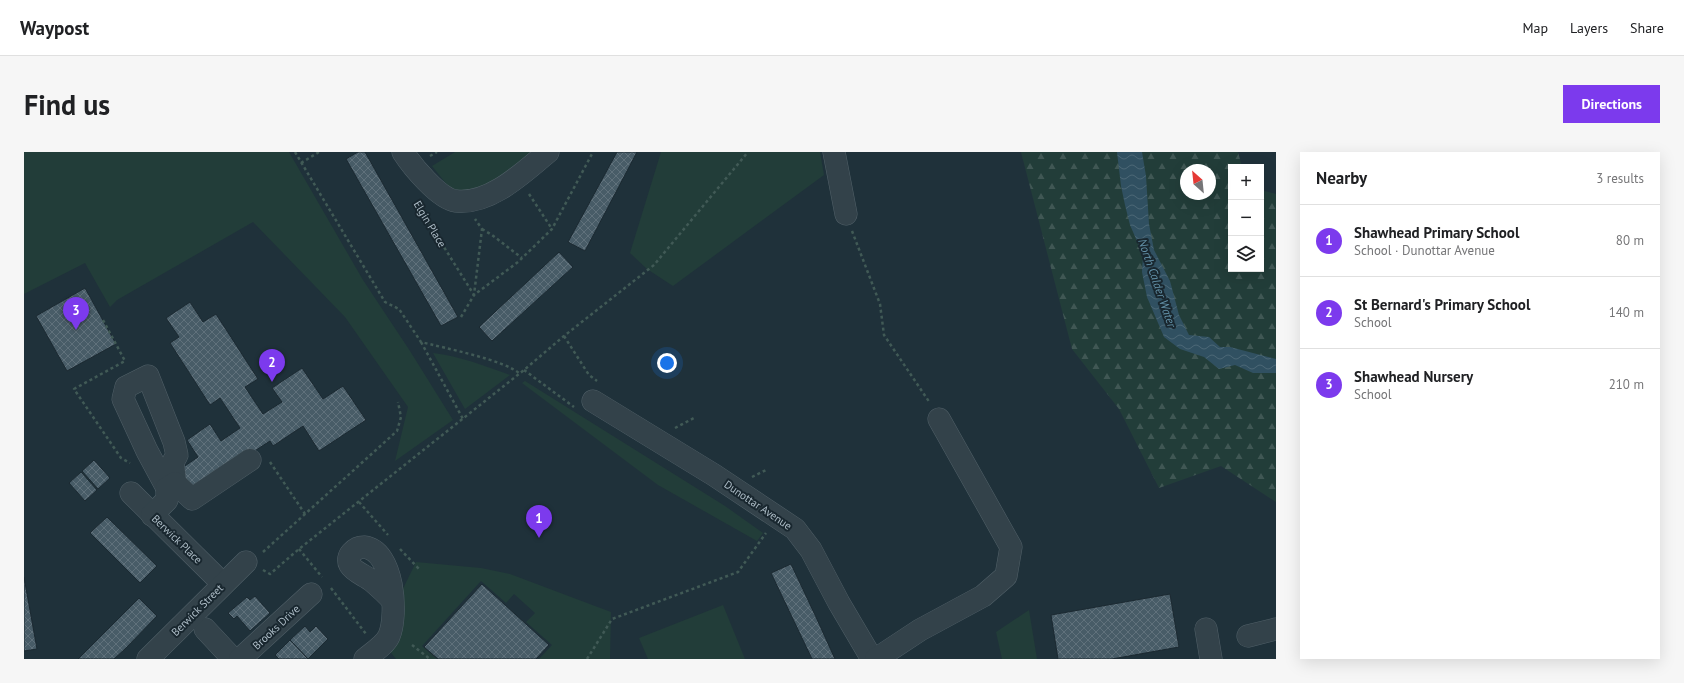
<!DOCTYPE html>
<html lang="en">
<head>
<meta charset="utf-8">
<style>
  :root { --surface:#fff; --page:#f6f6f6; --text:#202124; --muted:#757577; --line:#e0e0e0; --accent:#7c3aed }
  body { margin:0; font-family:"PT Sans",sans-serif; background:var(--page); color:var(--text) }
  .controls { position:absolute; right:12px; top:12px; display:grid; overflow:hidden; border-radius:0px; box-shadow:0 4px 16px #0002 }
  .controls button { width:36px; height:36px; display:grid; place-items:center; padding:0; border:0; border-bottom:1px solid var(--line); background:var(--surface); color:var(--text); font:20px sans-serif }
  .compass { position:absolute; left:1156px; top:12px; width:36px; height:36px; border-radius:50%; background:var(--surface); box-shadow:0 4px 16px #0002; rotate:333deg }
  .you { position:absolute; left:643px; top:211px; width:14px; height:14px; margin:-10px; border:3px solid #fff; border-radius:50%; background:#1a73e8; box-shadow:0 0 0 6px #1a73e833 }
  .badge { display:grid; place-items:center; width:26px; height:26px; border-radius:50%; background:var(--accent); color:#fff; font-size:13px; font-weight:700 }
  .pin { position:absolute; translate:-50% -33px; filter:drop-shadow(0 1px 2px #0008) }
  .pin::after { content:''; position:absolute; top:21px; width:14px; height:12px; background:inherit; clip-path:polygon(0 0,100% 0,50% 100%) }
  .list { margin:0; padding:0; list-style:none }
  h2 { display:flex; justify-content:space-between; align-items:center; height:52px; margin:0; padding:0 16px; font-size:17px }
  h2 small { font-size:13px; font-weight:400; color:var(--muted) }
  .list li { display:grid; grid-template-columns:26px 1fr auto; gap:12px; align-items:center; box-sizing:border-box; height:72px; padding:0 16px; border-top:1px solid var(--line) }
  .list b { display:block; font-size:15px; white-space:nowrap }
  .list p { margin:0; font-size:13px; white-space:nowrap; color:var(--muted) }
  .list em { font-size:13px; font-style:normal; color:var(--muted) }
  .icon { flex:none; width:22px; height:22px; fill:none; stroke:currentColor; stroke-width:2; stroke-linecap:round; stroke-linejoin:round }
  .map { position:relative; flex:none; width:1252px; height:507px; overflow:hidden; border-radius:0px }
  header { display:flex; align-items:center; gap:24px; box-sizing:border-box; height:56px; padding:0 20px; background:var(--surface); border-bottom:1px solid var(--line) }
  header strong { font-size:19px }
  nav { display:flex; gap:22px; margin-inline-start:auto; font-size:14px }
  .intro { display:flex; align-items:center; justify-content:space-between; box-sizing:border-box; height:96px; padding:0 24px }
  h1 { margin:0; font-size:28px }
  .button { padding:10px 18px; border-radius:0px; background:var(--accent); color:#fff; font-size:14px; font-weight:700 }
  main { display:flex; gap:24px; padding:0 24px }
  aside { flex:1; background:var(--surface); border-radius:0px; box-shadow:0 4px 16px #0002 }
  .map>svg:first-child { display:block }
</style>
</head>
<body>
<header>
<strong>Waypost</strong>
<nav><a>Map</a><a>Layers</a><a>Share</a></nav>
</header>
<div class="intro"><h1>Find us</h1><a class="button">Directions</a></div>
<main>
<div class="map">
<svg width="1252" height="507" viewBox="0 0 1252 507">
  <defs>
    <pattern id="forest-firs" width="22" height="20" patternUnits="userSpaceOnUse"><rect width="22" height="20" fill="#223d39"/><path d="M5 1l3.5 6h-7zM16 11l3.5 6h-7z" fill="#405754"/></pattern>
    <pattern id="water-waves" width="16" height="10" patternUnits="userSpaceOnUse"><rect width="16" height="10" fill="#305061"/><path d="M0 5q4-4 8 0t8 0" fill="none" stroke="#4b6776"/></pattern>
    <pattern id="building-cross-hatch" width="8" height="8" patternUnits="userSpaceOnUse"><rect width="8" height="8" fill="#485c67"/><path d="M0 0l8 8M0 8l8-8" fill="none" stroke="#60717b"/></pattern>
  </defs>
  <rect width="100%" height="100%" fill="#1f313a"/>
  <!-- green -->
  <g fill="#223d39">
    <path d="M0,0h265l74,128 47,71 43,69 -58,41 13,-54 -63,-90 -92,-95 -136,78 -7,7 -25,-44 -61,31z"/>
    <path d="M431,0h87l-67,44 -23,-5 -20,-25z"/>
    <path d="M637,0h159l4,23 -151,111 -26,-17 -17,-16z"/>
    <path d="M409,201c27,3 52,13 77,22l-45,34z"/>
    <path d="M501,229l200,125 38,27 -6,8 -99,-56 -136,-102z"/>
    <path d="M392,410l65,6 29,6 101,38 -1,47h-71l13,-14 -26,-23 9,-9 -21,-19 -8,9 -25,-22 -59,65 15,13h-41l-17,-21z"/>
    <path d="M699,453l22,54h-97l-9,-21z"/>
    <path d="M1005,458l8,49h-35l-6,-27z"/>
  </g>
  <!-- forest -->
  <path fill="url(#forest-firs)" fill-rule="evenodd" d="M997,0h217l4,15h-11v102h30v-79l15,4v308l-55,-36 -62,22 -40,-79 -47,-60zM1162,18h24v24h-24z"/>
  <!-- water -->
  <path fill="url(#water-waves)" d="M1093,0h25l4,24 3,48 5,26 16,31 9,34 10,20 20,2 11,10h10l46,12v14h-23l-18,-8 -16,4 -15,-12 -24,-8 -16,-12 -17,-40 -5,-25 1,-17 -13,-30 -5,-20 -4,-19z"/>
  <!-- building -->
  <g fill="url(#building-cross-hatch)" stroke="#1b2931">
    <path d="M334,0h7l93,165 -17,9 -95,-167z"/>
    <path d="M593,0h20l-52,99 -17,-9z"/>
    <path d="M535,100l14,15 -81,74 -13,-14z"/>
    <path d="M61,136l31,56 -49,27 -31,-55z"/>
    <path d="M166,150l13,20 13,-8 42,65 -13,8 18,27 19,-12 -10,-14 30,-20 21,31 20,-13 23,34 -47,31 -16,-25 -30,20 -3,-5 -77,50 -14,-21 19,-13 -11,-17 23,-16 11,17 19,-13 -20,-30 -10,7 -40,-62 9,-6 -13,-19z"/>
    <path d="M70,308l16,18 -12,11 -16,-18z"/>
    <path d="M57,320l16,18 -12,11 -16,-18z"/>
    <path d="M83,365l50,49 -17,17 -50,-50z"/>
    <path d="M767,412l25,53 19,42h-23l-41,-86z"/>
    <path d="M0,425l13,72 -13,2z"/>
    <path d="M458,432l67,61 -13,14h-98l-14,-12z"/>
    <path d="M1146,442l9,53 -67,12h-54l-7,-44z"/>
    <path d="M231,444l15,17 -20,18 -13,-15 -3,3 -6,-6 19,-16 3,3z"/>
    <path d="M115,446l18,18 -32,33 -11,10h-36z"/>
    <path d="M281,474l5,6 6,-6 12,13 -20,20 -18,-19z"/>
    <path d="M266,488l18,19h-29l-4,-4z"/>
  </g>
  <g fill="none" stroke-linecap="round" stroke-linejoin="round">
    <defs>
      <g id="minor">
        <path d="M379,0c9,14 36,47 53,49 34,4 68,-29 92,-49"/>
        <path d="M810,0l12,62"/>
        <path d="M569,249l121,74 81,54 16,21 28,53 33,56"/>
        <path d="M143,336l-20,-37 -24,-52 3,-12 22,-11 26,66 3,13 -4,7 2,21"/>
        <path d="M107,341l92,91"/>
        <path d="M128,363l15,-15v-12l8,-5 17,16 58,-39"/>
        <path d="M181,477l28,30"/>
        <path d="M1182,477l5,30"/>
        <path d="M1224,484l28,-7"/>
        <path d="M124,507l98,-97"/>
        <path d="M216,507l71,-65"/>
        <path d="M341,507c7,-6 20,-14 24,-23 9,-21 5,-86 -25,-89 -9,0 -19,9 -14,18 4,7 16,11 22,16 7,6 14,12 20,19"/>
        <path d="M852,507l44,-29 63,-34 23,-20 5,-29 -72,-128"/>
      </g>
    </defs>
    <!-- minor casing -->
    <use href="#minor" stroke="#516068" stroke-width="23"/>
    <!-- path -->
    <g stroke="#415a56" stroke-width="2.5" stroke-dasharray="3 3" stroke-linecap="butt">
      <path d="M271,0l90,150 14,7 22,33c23,6 84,18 99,32"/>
      <path d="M406,4l7,-4"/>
      <path d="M277,11l18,-11"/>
      <path d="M505,42l23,35"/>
      <path d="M393,49l10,19 47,75 44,-33 34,-33 41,-77"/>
      <path d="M458,77l10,6 30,23"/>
      <path d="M828,79l28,73 4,31 46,68"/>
      <path d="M437,165l13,-22 8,-66 -7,-10"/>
      <path d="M79,168l22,41 -51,28 47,69 9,5"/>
      <path d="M540,184l25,39 8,6"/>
      <path d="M397,190l42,77"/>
      <path d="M500,218l50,37"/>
      <path d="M651,276l19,-10"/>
      <path d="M246,310l35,52"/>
      <path d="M728,325l14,-7"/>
      <path d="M335,350l29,33"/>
      <path d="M275,397l23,28"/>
      <path d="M376,397l19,20"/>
      <path d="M239,400l134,-121 4,-14 -3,-15"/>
      <path d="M239,418l7,4 29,-25 225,-179 40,-34 90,-71 94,-113"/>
      <path d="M307,436l35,46"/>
      <path d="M388,493l18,14"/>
      <path d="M563,507l25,-40 126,-47 28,-39"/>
    </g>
    <!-- minor -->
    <use href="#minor" stroke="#33424a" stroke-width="22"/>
  </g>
  <g text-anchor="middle" stroke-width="4" stroke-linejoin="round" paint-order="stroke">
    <!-- street labels -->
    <g font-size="11" fill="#aebdc7" stroke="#19272f">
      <text transform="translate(406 72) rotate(59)" y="4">Elgin Place</text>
      <text transform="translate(734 353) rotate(34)" y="4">Dunottar Avenue</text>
      <text transform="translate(153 387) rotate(44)" y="4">Berwick Place</text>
      <text transform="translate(173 458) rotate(-45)" y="4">Berwick Street</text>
      <text transform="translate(252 475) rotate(-43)" y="4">Brooks Drive</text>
    </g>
    <!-- water labels -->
    <g font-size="12" font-style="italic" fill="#6492a9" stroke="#19272f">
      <text transform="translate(1133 131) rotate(71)" y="4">North Calder Water</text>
    </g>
  </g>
</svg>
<div class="controls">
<button>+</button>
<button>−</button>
<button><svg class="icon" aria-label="layers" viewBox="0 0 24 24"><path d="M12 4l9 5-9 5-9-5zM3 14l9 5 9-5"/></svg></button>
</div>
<svg class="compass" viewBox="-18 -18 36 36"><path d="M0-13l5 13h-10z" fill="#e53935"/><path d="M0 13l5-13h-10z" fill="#757577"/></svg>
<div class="you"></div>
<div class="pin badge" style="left:515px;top:386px">1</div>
<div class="pin badge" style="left:248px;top:230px">2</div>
<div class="pin badge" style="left:52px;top:178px">3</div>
</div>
<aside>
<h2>Nearby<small>3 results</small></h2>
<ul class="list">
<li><span class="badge">1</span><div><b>Shawhead Primary School</b><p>School · Dunottar Avenue</p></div><em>80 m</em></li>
<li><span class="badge">2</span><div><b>St Bernard's Primary School</b><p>School</p></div><em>140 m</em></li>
<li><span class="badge">3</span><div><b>Shawhead Nursery</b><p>School</p></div><em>210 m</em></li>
</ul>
</aside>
</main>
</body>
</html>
